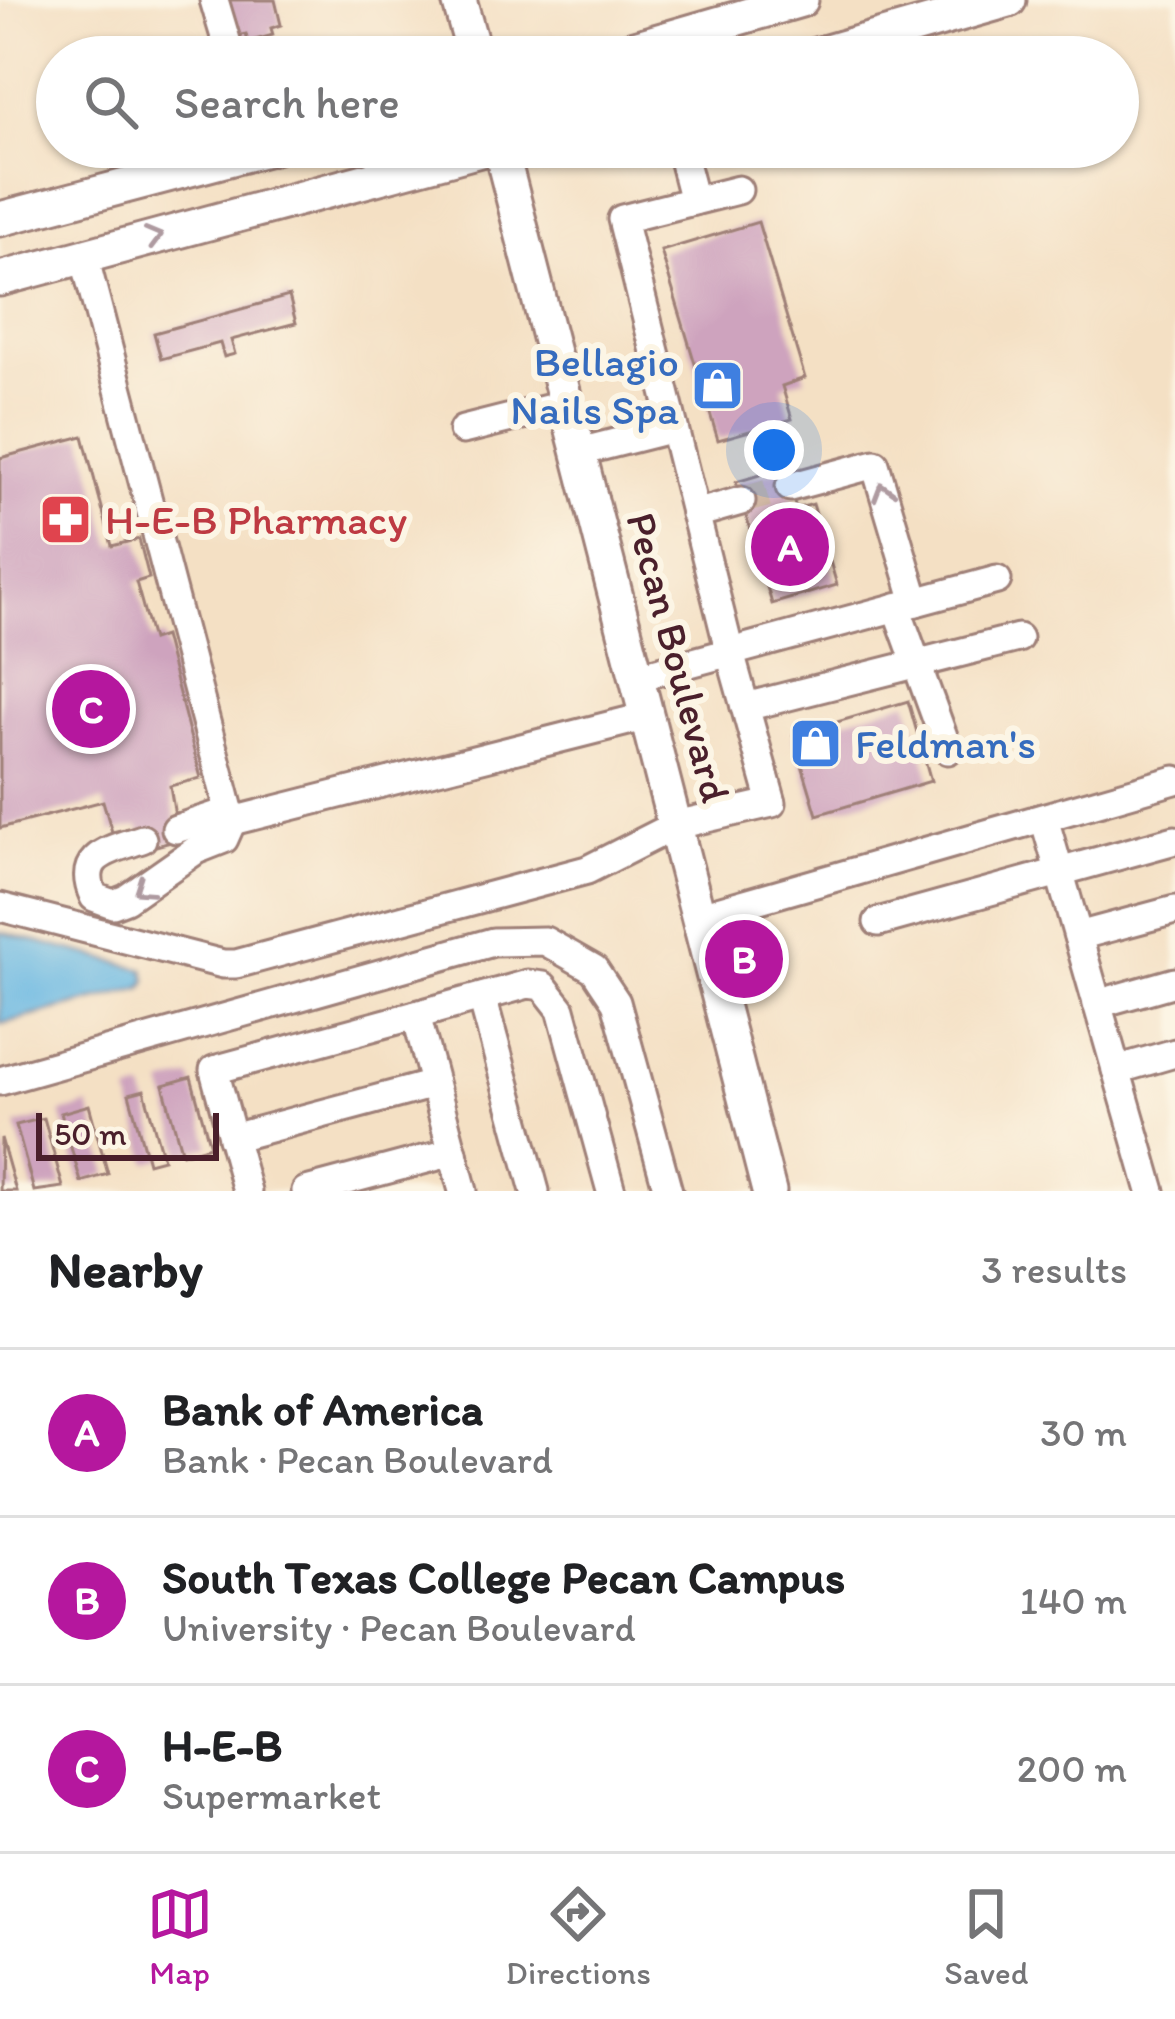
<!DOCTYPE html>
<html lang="en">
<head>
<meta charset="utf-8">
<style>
  :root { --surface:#fff; --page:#f6f6f6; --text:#202124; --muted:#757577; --line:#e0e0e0; --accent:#b5179e }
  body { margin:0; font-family:Itim,sans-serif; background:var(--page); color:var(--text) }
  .scale { position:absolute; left:36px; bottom:30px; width:183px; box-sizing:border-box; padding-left:12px; border:6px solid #4a1f2b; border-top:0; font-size:33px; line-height:42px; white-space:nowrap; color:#4a1f2b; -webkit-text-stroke:9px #fcf5e5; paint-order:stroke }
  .you { position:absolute; left:774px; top:450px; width:42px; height:42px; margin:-30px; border:9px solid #fff; border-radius:50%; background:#1a73e8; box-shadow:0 0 0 18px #1a73e833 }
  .badge { display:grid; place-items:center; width:78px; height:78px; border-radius:50%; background:var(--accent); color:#fff; font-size:39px; font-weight:700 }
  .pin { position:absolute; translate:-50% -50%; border:6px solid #fff; box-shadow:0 3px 12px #0006 }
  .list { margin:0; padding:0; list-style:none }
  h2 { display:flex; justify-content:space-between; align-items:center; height:156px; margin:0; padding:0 48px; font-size:51px }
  h2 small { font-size:39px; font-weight:400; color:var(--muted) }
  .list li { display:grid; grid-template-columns:78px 1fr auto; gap:36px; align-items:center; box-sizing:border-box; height:168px; padding:0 48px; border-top:3px solid var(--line) }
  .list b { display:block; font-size:45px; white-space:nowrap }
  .list p { margin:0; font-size:39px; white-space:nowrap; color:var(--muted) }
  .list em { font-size:39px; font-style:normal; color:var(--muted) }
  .icon { flex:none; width:66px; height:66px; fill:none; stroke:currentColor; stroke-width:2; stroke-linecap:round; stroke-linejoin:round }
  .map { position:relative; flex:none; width:1175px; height:1191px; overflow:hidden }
  .search { position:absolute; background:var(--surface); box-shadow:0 3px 9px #0004; left:36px; right:36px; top:36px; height:132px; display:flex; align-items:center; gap:30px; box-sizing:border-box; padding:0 42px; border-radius:66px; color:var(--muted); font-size:45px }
  .sheet { height:660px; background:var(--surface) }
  nav { display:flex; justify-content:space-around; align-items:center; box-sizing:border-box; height:168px; border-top:3px solid var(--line); background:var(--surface); font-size:33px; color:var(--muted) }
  nav a { display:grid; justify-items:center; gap:6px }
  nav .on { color:var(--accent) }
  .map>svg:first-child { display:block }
</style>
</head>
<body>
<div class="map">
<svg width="1175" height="1191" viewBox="0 0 1175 1191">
  <rect width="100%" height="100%" fill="#fcf5e5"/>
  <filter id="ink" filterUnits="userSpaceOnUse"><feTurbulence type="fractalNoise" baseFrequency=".00833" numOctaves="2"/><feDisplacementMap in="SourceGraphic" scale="24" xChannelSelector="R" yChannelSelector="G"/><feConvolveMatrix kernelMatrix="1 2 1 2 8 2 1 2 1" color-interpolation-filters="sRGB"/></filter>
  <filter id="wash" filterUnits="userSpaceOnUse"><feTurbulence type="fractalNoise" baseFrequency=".004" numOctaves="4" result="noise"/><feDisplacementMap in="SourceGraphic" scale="48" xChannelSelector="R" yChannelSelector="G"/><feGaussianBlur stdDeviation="2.7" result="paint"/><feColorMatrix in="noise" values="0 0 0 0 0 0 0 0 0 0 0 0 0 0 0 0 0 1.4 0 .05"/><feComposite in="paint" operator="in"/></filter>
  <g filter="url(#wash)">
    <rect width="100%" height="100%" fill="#f4e0c4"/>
    <!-- water -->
    <path fill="#67b7e2" stroke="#586b86" stroke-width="3" d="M0,932l144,37 3,11 -5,8 -142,36z"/>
    <g id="blocks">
      <!-- building -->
      <g fill="#cea3be">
        <path d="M221,0h54l6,25 -10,3 2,7 -25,7 -2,-8 -13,3z"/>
        <path d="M758,222l47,156 -23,8 10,33 -74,21 -57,-189z"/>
        <path d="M289,296l7,27 -65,17 4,14 -11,3 -4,-14 -59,16 -7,-26z"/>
        <path d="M83,436l29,110 27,-7 10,39 -13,4 16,58 12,-4 37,142 -31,8 9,54 -34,9 -6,-23 -27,6 -9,-31 -103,27v-370z"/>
        <path d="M784,468l12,41 17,-5 24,81 -65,19 -36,-122z"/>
        <path d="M908,701l23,80 -114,34 -24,-80z"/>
        <path d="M191,1077l19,69 -28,8 -19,-69z"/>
        <path d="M144,1090l19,69 -15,4 -19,-69z"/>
        <path d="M89,1105l19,69 -27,8 -20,-69z"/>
        <path d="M44,1118l19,69 -29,4 -18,-66z"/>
        <path d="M1,1138l15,53h-16z"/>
      </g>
    </g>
  </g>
  <g filter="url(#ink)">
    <use href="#blocks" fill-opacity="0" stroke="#9f8078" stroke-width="3"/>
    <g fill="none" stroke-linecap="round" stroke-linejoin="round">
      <!-- minor-tunnel -->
      <path stroke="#d2b9a5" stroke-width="27" stroke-dasharray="27 14" stroke-linecap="butt" d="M741,501l49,-14"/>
      <defs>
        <g id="minor">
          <path d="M214,0l17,57"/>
          <path d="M680,147l14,54"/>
          <path d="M84,256l148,565 -8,18 -28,11 -70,49 -13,5 -19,-7c-19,-42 16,-47 48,-58"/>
          <path d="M463,430l104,-26"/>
          <path d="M579,452l95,-24"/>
          <path d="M790,487l85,-23 41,138"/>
          <path d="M695,514l46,-13"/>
          <path d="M896,607l52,143"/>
          <path d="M638,677l359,-97"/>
          <path d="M745,707l273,-69"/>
          <path d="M1044,818l107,373"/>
          <path d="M232,821l416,-105"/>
          <path d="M176,829l54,-18"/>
          <path d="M0,907l223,57h13l351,-94 89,-45 96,-22 -42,-150 -108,-434 116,-29"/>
          <path d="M700,916l475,-136"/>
          <path d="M878,922l297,-82"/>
          <path d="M1078,936l97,-26"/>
          <path d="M482,997l53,194"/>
          <path d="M1097,1004l78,-22"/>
          <path d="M416,1015l112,-31 15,2 18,23 50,182"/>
          <path d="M1116,1070l59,-17"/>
          <path d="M0,1081l493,-139 52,-1 49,28 22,33 52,189"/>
          <path d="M232,1138l202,-54"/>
          <path d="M247,1191l-33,-121 202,-55 47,176"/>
          <path d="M306,1191l147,-39"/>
        </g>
        <g id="major">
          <path d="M459,0l16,57"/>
          <path d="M603,57l198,-57"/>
          <path d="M809,57l200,-57"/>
          <path d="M500,147l269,1044"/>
          <path d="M0,219l274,-72"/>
          <path d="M0,279l491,-132"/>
        </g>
      </defs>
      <!-- minor casing -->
      <use href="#minor" stroke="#9f8078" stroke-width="33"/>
      <!-- major casing -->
      <use href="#major" stroke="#9f8078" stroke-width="39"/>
      <!-- minor -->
      <use href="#minor" stroke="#fff" stroke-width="27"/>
      <!-- major -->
      <use href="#major" stroke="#fff" stroke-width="33"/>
    </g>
    <!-- one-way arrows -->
    <defs><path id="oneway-chevron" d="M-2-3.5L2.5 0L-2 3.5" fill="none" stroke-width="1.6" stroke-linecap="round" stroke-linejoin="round" transform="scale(3)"/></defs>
    <g stroke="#ae9aa0">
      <use href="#oneway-chevron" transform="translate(154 237) rotate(-15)"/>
      <use href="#oneway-chevron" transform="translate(883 491) rotate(-107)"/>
      <use href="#oneway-chevron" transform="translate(142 888) rotate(146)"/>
    </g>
  </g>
  <!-- icons -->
  <defs>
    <symbol id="shop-square" viewBox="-11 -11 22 22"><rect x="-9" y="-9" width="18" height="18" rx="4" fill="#3f7fe0" stroke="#fcf5e5"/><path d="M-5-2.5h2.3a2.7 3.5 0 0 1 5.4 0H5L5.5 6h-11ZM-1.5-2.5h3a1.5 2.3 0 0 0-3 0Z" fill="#fff"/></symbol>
    <symbol id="pharmacy-square" viewBox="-11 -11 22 22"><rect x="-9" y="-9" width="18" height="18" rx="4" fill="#e0444e" stroke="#fcf5e5"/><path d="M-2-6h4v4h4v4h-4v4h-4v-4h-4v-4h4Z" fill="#fff"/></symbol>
  </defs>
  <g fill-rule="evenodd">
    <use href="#shop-square" x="688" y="356" width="59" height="59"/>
    <use href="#pharmacy-square" x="36" y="490" width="59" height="59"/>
    <use href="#shop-square" x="786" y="714" width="59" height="59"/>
  </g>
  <g text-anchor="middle" stroke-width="12" stroke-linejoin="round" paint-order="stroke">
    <!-- shop labels -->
    <g font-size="42" fill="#366cbe" stroke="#fcf5e5" text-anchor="end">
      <text x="679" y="376">Bellagio<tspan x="679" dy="48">Nails Spa</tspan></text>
      <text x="855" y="758" text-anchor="start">Feldman's</text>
    </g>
    <!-- health labels -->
    <g font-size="42" fill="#be3a42" stroke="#fcf5e5" text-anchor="start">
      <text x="105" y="534">H-E-B Pharmacy</text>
    </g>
    <!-- street labels -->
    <g font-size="42" fill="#4a1f2b" stroke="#fcf5e5">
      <text transform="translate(679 657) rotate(75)" y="15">Pecan Boulevard</text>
    </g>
  </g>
</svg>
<div class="scale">50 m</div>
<div class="you"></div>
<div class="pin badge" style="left:790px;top:547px">A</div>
<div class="pin badge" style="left:744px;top:959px">B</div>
<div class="pin badge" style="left:91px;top:709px">C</div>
<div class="search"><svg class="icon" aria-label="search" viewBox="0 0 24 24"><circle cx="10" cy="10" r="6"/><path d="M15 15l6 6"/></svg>Search here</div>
</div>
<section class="sheet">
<h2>Nearby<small>3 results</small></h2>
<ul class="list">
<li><span class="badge">A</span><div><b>Bank of America</b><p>Bank · Pecan Boulevard</p></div><em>30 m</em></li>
<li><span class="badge">B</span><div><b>South Texas College Pecan Campus</b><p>University · Pecan Boulevard</p></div><em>140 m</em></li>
<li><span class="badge">C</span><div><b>H-E-B</b><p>Supermarket</p></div><em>200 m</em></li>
</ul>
</section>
<nav>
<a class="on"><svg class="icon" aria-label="map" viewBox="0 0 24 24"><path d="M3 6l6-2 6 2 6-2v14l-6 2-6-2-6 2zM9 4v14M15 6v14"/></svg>Map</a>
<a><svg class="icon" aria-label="directions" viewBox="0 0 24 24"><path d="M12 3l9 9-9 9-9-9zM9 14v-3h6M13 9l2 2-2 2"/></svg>Directions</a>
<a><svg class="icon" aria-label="saved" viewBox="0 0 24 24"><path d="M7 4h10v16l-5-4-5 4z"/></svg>Saved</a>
</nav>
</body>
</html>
